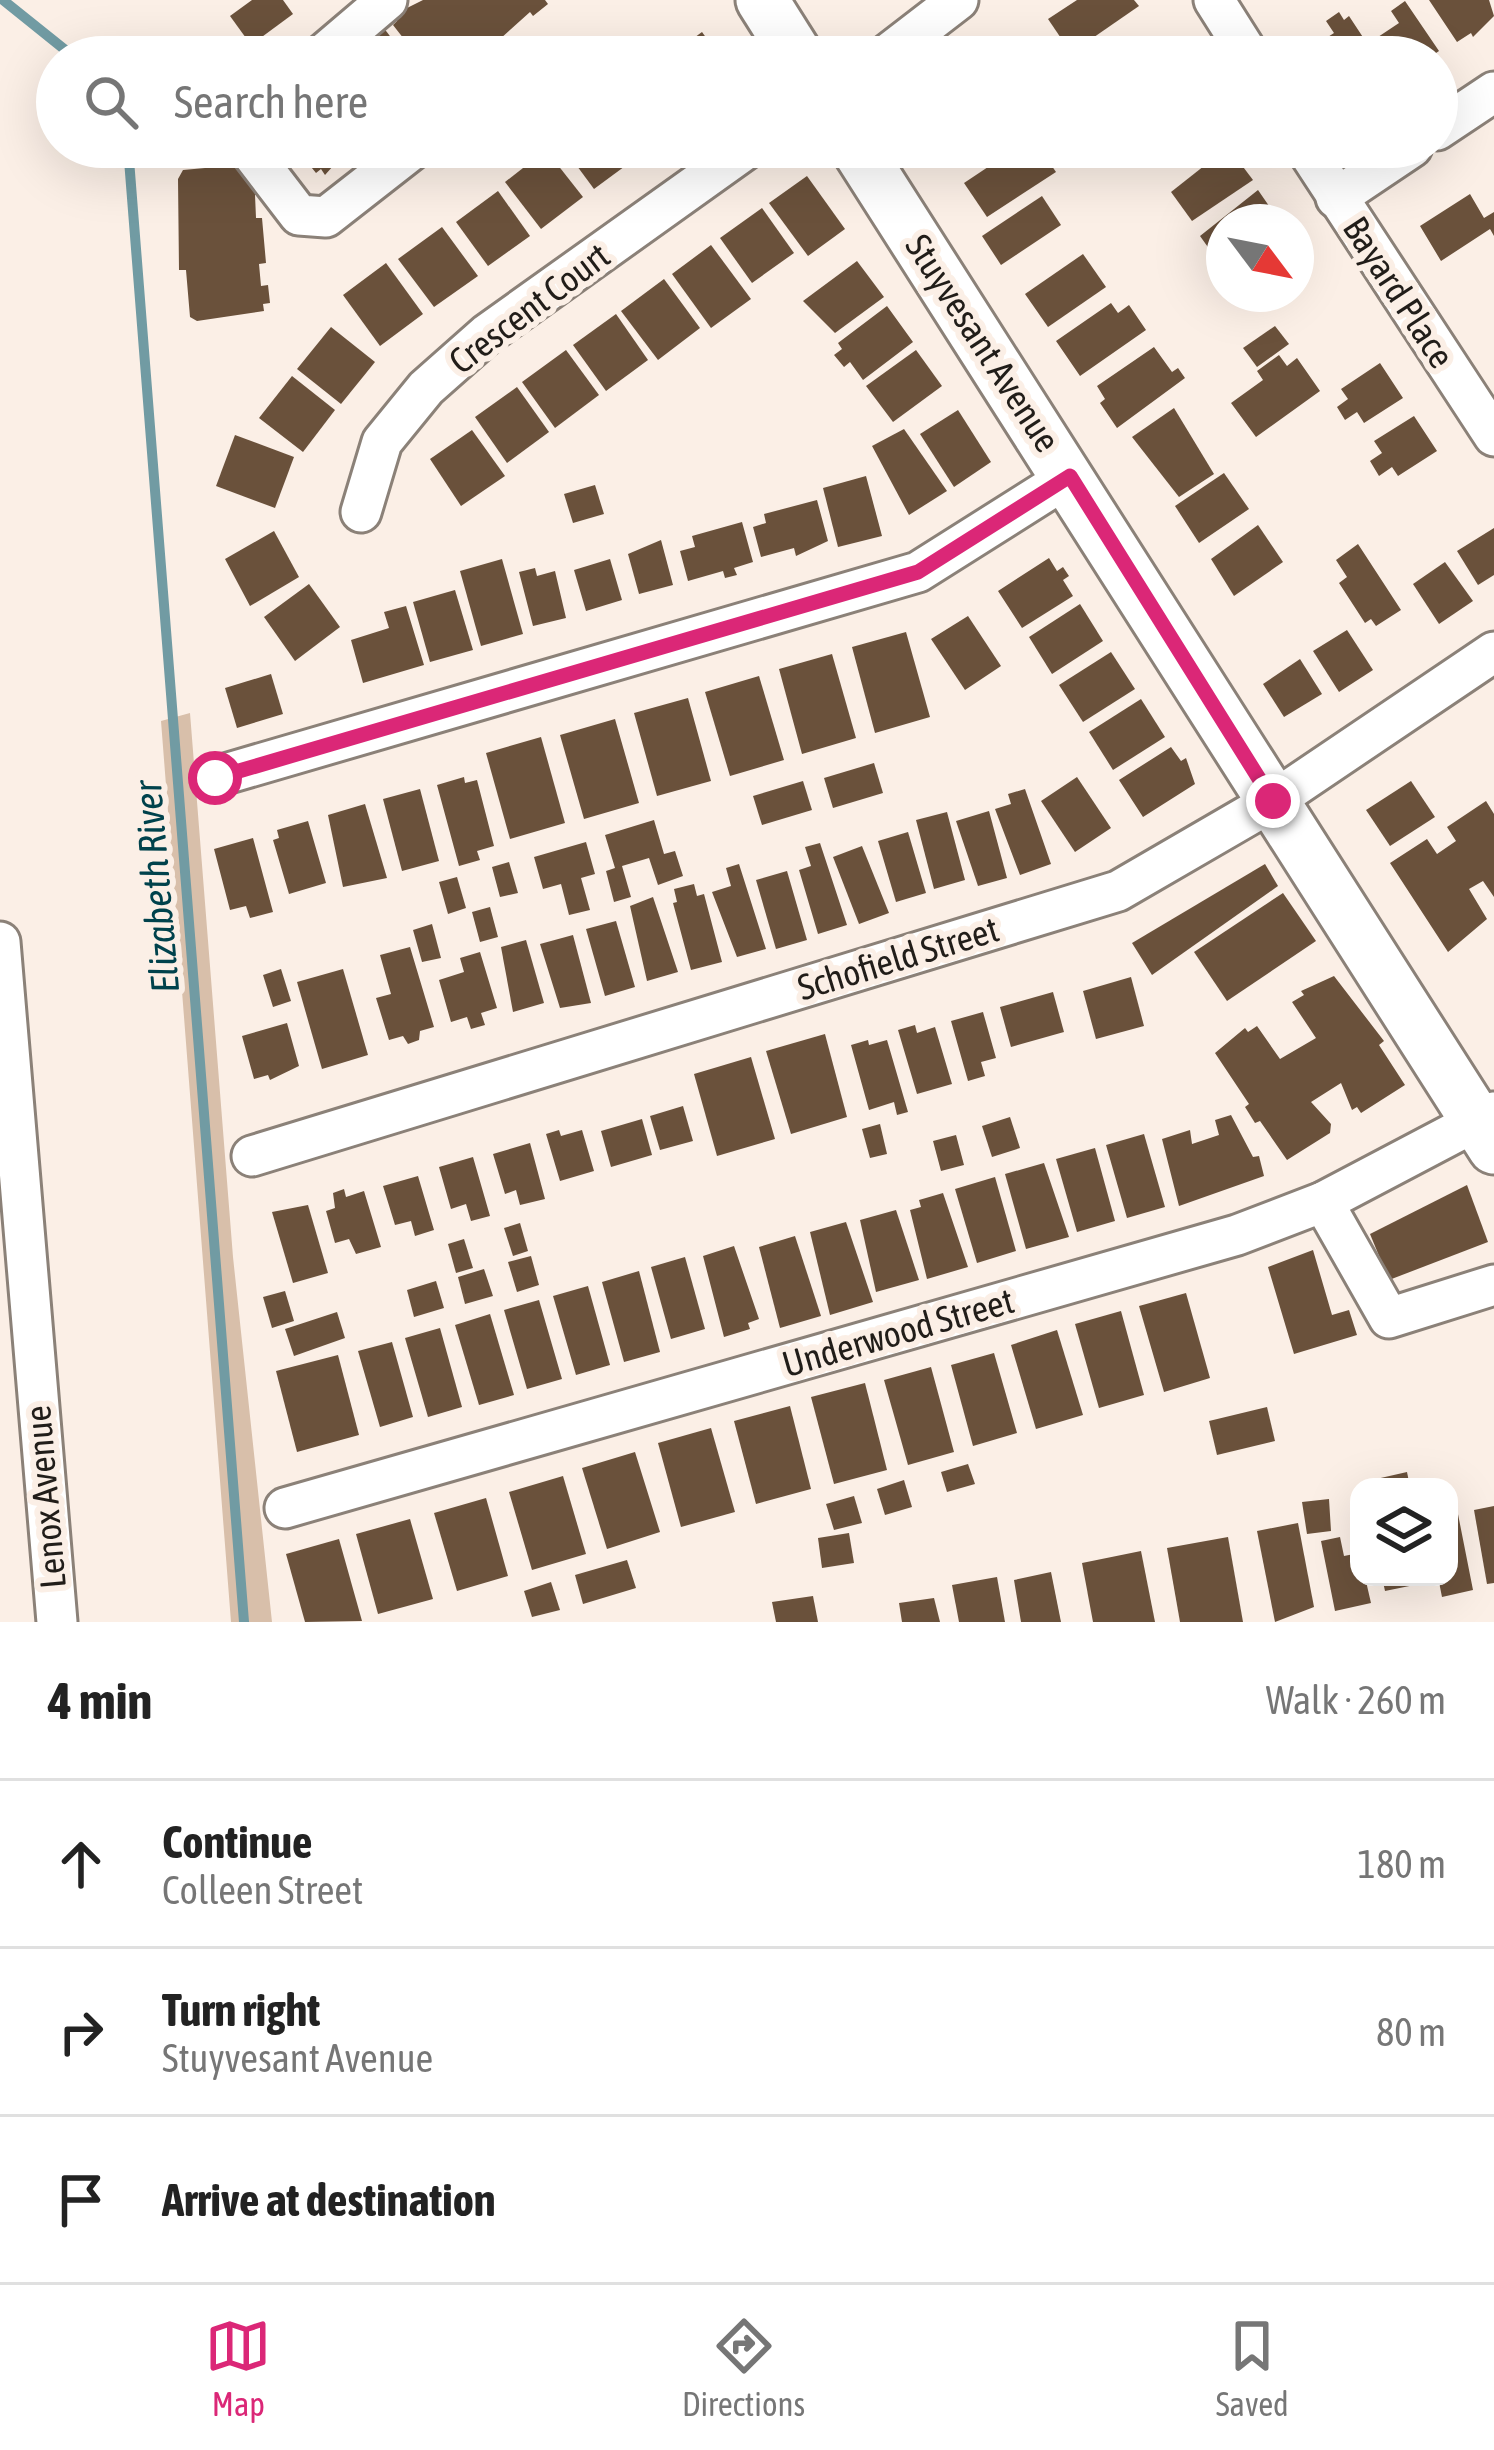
<!DOCTYPE html>
<html lang="en">
<head>
<meta charset="utf-8">
<style>
  :root { --surface:#fff; --page:#f2f2f2; --text:#222; --muted:#767676; --line:#e0e0e0; --accent:#db2777 }
  body { margin:0; font-family:"Asap Condensed",sans-serif; background:var(--page); color:var(--text) }
  .controls { position:absolute; right:36px; bottom:36px; display:grid; overflow:hidden; border-radius:24px; box-shadow:0 12px 48px #0002 }
  .controls button { width:108px; height:108px; display:grid; place-items:center; padding:0; border:0; border-bottom:3px solid var(--line); background:var(--surface); color:var(--text); font:60px sans-serif }
  .compass { position:absolute; left:1206px; top:204px; width:108px; height:108px; border-radius:50%; background:var(--surface); box-shadow:0 12px 48px #0002; rotate:122deg }
  .stop { position:absolute; width:36px; height:36px; margin:-27px; border:9px solid #db2777; border-radius:50%; background:#fff }
  .stop.end { background:#db2777; border-color:#fff; box-shadow:0 3px 12px #0008 }
  .list { margin:0; padding:0; list-style:none }
  h2 { display:flex; justify-content:space-between; align-items:center; height:156px; margin:0; padding:0 48px; font-size:51px }
  h2 small { font-size:39px; font-weight:400; color:var(--muted) }
  .list li { display:grid; grid-template-columns:78px 1fr auto; gap:36px; align-items:center; box-sizing:border-box; height:168px; padding:0 48px; border-top:3px solid var(--line) }
  .list b { display:block; font-size:45px; white-space:nowrap }
  .list p { margin:0; font-size:39px; white-space:nowrap; color:var(--muted) }
  .list em { font-size:39px; font-style:normal; color:var(--muted) }
  .icon { flex:none; width:66px; height:66px; fill:none; stroke:currentColor; stroke-width:2; stroke-linecap:round; stroke-linejoin:round }
  .map { position:relative; flex:none; width:1494px; height:1622px; overflow:hidden }
  .search { position:absolute; background:var(--surface); box-shadow:0 12px 48px #0002; left:36px; right:36px; top:36px; height:132px; display:flex; align-items:center; gap:30px; box-sizing:border-box; padding:0 42px; border-radius:66px; color:var(--muted); font-size:45px }
  .sheet { height:660px; background:var(--surface) }
  nav { display:flex; justify-content:space-around; align-items:center; box-sizing:border-box; height:168px; border-top:3px solid var(--line); background:var(--surface); font-size:33px; color:var(--muted) }
  nav a { display:grid; justify-items:center; gap:6px }
  nav .on { color:var(--accent) }
  .map>svg:first-child { display:block }
</style>
</head>
<body>
<div class="map">
<svg width="1494" height="1622" viewBox="0 0 1494 1622">
  <rect width="100%" height="100%" fill="#fbefe6"/>
  <!-- green -->
  <path fill="#d8bfaa" d="M190,713l43,544 39,365h-41l-70,-901z"/>
  <g fill="none" stroke-linecap="round" stroke-linejoin="round">
    <!-- stream -->
    <g stroke="#719ba3" stroke-width="10">
      <path d="M3,0l71,57"/>
      <path d="M128,147l116,1475"/>
    </g>
  </g>
  <!-- building -->
  <g fill="#6a513b">
    <path d="M252,0h31l10,14 -42,31 -21,-29z"/>
    <path d="M423,0h122l3,4 -15,12 -3,-4 -50,45 -4,-5 -7,5h-51l-25,-32 4,-4 -4,-6z"/>
    <path d="M1077,0h57l5,6 -68,47 -23,-34z"/>
    <path d="M1429,0h60l5,16 -21,21 -2,-4 -14,9z"/>
    <path d="M1405,1l34,50 -9,6h-43l-12,-18 24,-16 -8,-12z"/>
    <path d="M1339,12l5,8 5,-4 27,41h-55l-7,-11 20,-13 -8,-12z"/>
    <path d="M383,27l23,30h-60z"/>
    <path d="M702,32l18,25h-52z"/>
    <path d="M295,147h55l-25,28 -4,-6 -5,4z"/>
    <path d="M563,147h65l8,11 -42,31z"/>
    <path d="M1018,147h21l17,25 -69,45 -23,-34z"/>
    <path d="M1228,147l25,33 -61,41 -21,-29z"/>
    <path d="M546,150l37,47 -42,32 -36,-47z"/>
    <path d="M249,164l10,31h-4l1,23h6l4,45 -7,1 2,22 7,-1 2,18 -7,1 1,7 -67,10 -7,-4 -4,-47h-7l-1,-91 5,-9z"/>
    <path d="M807,176l38,53 -37,27 -39,-53z"/>
    <path d="M1258,190l22,32h-56v37l-4,-5 -5,3 -15,-21z"/>
    <path d="M498,191l32,45 -42,30 -32,-44z"/>
    <path d="M1470,194l14,24 10,-6v24l-4,-7 -49,32 -21,-35z"/>
    <path d="M1042,196l19,29 -60,40 -19,-29z"/>
    <path d="M762,208l32,45 -42,30 -32,-45z"/>
    <path d="M442,227l36,49 -44,31 -36,-48z"/>
    <path d="M711,245l40,54 -40,29 -39,-54z"/>
    <path d="M1083,254l23,33 -58,40 -23,-33z"/>
    <path d="M857,261l27,36 -49,36 -32,-32z"/>
    <path d="M386,263l37,51 -43,32 -37,-51z"/>
    <path d="M664,279l36,49 -42,32 -37,-49z"/>
    <path d="M1111,303l7,10 11,-8 17,25 -66,46 -24,-35z"/>
    <path d="M887,306l26,36 -50,38 -13,-18 -6,5 -10,-12 8,-6 -4,-6z"/>
    <path d="M616,314l32,46 -42,31 -33,-46z"/>
    <path d="M1275,326l14,18 -32,23 -14,-19z"/>
    <path d="M331,327l44,35 -34,42 -44,-35z"/>
    <path d="M1154,347l18,25 6,-4 7,10 -68,50 -17,-25 5,-4 -8,-13z"/>
    <path d="M566,350l33,45 -44,33 -33,-46z"/>
    <path d="M916,350l26,36 -49,36 -27,-36z"/>
    <path d="M1279,355l8,11 10,-8 23,33 -64,46 -25,-34 32,-23 -6,-9z"/>
    <path d="M1380,363l23,35 -39,25 -7,-11 -12,8 -8,-13 11,-8 -7,-10z"/>
    <path d="M292,376l43,34 -32,42 -44,-34z"/>
    <path d="M517,387l32,45 -42,31 -32,-46z"/>
    <path d="M1174,408l40,66 -35,23 -47,-60z"/>
    <path d="M958,410l33,52 -37,25 -34,-53z"/>
    <path d="M1414,416l23,35 -39,25 -6,-9 -13,9 -9,-15 12,-8 -8,-12z"/>
    <path d="M904,429l43,62 -38,24 -37,-69z"/>
    <path d="M472,430l33,46 -44,30 -31,-47z"/>
    <path d="M235,435l59,22 -19,51 -59,-22z"/>
    <path d="M1224,473l25,36 -50,34 -24,-37z"/>
    <path d="M866,476l16,60 -44,11 -15,-59z"/>
    <path d="M595,485l9,29 -31,9 -9,-29z"/>
    <path d="M817,500l11,41 -32,15 -2,-8 -33,9 -8,-30 13,-4 -2,-9z"/>
    <path d="M742,522l11,40 -19,6 3,7 -12,3 -2,-7 -35,10 -8,-30 15,-4 -3,-11z"/>
    <path d="M1258,525l25,37 -49,34 -23,-37z"/>
    <path d="M1494,528v47l-16,10 -21,-34z"/>
    <path d="M274,531l25,46 -49,29 -25,-47z"/>
    <path d="M661,540l12,45 -34,9 -11,-40z"/>
    <path d="M1358,544l43,66 -25,16 -5,-7 -6,4 -26,-40 8,-6 -11,-17z"/>
    <path d="M1049,558l8,13 6,-4 6,9 -6,4 10,16 -51,32 -24,-37z"/>
    <path d="M502,559l21,75 -42,12 -21,-75z"/>
    <path d="M610,559l12,41 -36,11 -12,-41z"/>
    <path d="M1445,562l28,39 -34,23 -26,-40z"/>
    <path d="M535,568l2,8 18,-5 11,47 -33,8 -14,-54z"/>
    <path d="M309,584l31,43 -45,34 -31,-44z"/>
    <path d="M455,590l18,60 -43,12 -17,-60z"/>
    <path d="M1080,604l23,37 -51,33 -23,-37z"/>
    <path d="M406,606l18,59 -61,18 -12,-43 38,-12 -5,-16z"/>
    <path d="M968,616l33,50 -36,24 -34,-51z"/>
    <path d="M1347,630l26,40 -34,22 -26,-41z"/>
    <path d="M906,632l24,85 -55,16 -23,-86z"/>
    <path d="M1111,652l24,37 -52,33 -24,-37z"/>
    <path d="M832,654l24,84 -54,16 -23,-85z"/>
    <path d="M1300,659l22,35 -38,23 -21,-33z"/>
    <path d="M271,674l12,40 -46,14 -12,-40z"/>
    <path d="M759,676l25,84 -54,16 -25,-84z"/>
    <path d="M688,698l23,83 -54,15 -23,-83z"/>
    <path d="M1141,699l24,38 -52,33 -24,-38z"/>
    <path d="M615,719l24,84 -55,16 -24,-84z"/>
    <path d="M541,737l24,86 -55,16 -24,-86z"/>
    <path d="M1171,747l10,14 5,-3 9,26 -52,33 -24,-37z"/>
    <path d="M874,763l9,30 -50,15 -9,-30z"/>
    <path d="M464,777l1,6 12,-3 17,66 -17,5 3,9 -21,6 -22,-81z"/>
    <path d="M1077,777l34,51 -36,24 -34,-51z"/>
    <path d="M803,781l9,29 -50,15 -9,-29z"/>
    <path d="M1411,781l24,36 -45,29 -24,-36z"/>
    <path d="M420,789l19,72 -37,10 -19,-72z"/>
    <path d="M1025,789l26,75 -31,11 -25,-66 16,-5 -3,-10z"/>
    <path d="M1486,801l8,13v83l-11,-16 -14,8 18,30 -39,33 -58,-89 37,-24 10,15 19,-13 -9,-14z"/>
    <path d="M365,804l22,74 -44,9 -15,-72z"/>
    <path d="M989,811l18,67 -29,8 -22,-65z"/>
    <path d="M947,812l18,68 -31,9 -18,-69z"/>
    <path d="M654,820l10,34 11,-3 8,25 -25,9 -9,-27 -27,8 9,31 -17,5 -8,-31 9,-3 -10,-33z"/>
    <path d="M308,821l18,62 -37,11 -16,-54 6,-2 -2,-8z"/>
    <path d="M908,832l18,61 -30,9 -18,-61z"/>
    <path d="M253,838l20,74 -23,6 -4,-12 -16,4 -16,-61z"/>
    <path d="M586,842l9,32 -14,4 9,32 -21,5 -8,-31 -18,5 -9,-32z"/>
    <path d="M820,843l27,82 -29,9 -19,-64 12,-4 -6,-19z"/>
    <path d="M862,846l27,67 -30,11 -26,-67z"/>
    <path d="M509,862l9,31 -18,4 -8,-30z"/>
    <path d="M739,864l27,85 -29,8 -25,-65 19,-6 -5,-18z"/>
    <path d="M1265,864l13,22 -126,89 -20,-32z"/>
    <path d="M787,871l20,69 -31,9 -20,-69z"/>
    <path d="M457,877l9,31 -18,6 -9,-32z"/>
    <path d="M694,884l3,12 7,-2 18,68 -31,8 -18,-67 4,-1 -3,-13z"/>
    <path d="M1283,893l33,48 -89,60 -33,-49z"/>
    <path d="M653,897l25,75 -31,9 -17,-75z"/>
    <path d="M490,907l8,30 -18,5 -8,-30z"/>
    <path d="M616,921l19,66 -30,9 -19,-67z"/>
    <path d="M432,924l9,34 -19,4 -9,-32z"/>
    <path d="M573,935l18,68 -31,5 -20,-64z"/>
    <path d="M526,940l18,63 -31,9 -12,-65z"/>
    <path d="M410,947l24,80 -14,4 -1,9 -11,4 -5,-8 -14,4 -13,-42 15,-4 -11,-39z"/>
    <path d="M480,952l17,56 -16,5 4,12 -14,4 -4,-12 -16,5 -12,-42 25,-8 -4,-14z"/>
    <path d="M281,969l10,32 -18,6 -10,-32z"/>
    <path d="M343,969l25,86 -46,14 -25,-87z"/>
    <path d="M1334,976l50,65 -5,4 26,40 -44,28 -4,-6 -5,3 -11,-27 -30,19 20,22 -1,9 -43,27 -27,-39 -5,2 -10,-16 4,-3 -34,-51 30,-25 3,4 9,-6 23,33 36,-21 -24,-36 12,-7 -3,-4z"/>
    <path d="M1131,977l13,49 -48,13 -13,-48z"/>
    <path d="M1053,992l11,40 -53,15 -11,-40z"/>
    <path d="M983,1012l13,46 -15,4 4,14 -17,5 -17,-60z"/>
    <path d="M287,1023l12,43 -29,14 -2,-5 -14,4 -12,-43z"/>
    <path d="M915,1025l2,8 18,-6 17,57 -35,10 -19,-64z"/>
    <path d="M825,1034l22,83 -56,17 -25,-83z"/>
    <path d="M868,1040l1,5 18,-5 21,72 -11,3 -3,-13 -25,8 -18,-65z"/>
    <path d="M751,1057l24,82 -58,17 -23,-82z"/>
    <path d="M683,1106l10,35 -33,9 -10,-34z"/>
    <path d="M1231,1115l22,42 6,-1 5,20 -85,30 -17,-67 28,-9 2,14 27,-9 -4,-15z"/>
    <path d="M1010,1117l10,31 -28,9 -10,-31z"/>
    <path d="M642,1119l10,36 -41,12 -10,-36z"/>
    <path d="M880,1124l7,30 -17,4 -8,-29z"/>
    <path d="M559,1130l2,6 21,-6 12,41 -34,10 -14,-47z"/>
    <path d="M1144,1134l21,73 -38,11 -21,-73z"/>
    <path d="M956,1135l8,30 -23,6 -8,-30z"/>
    <path d="M530,1143l15,56 -25,6 -4,-15 -11,4 -12,-40z"/>
    <path d="M1095,1148l20,73 -38,11 -21,-73z"/>
    <path d="M473,1157l17,59 -19,5 -5,-17 -15,5 -12,-42z"/>
    <path d="M1044,1163l25,74 -43,12 -21,-75z"/>
    <path d="M418,1176l16,54 -19,6 -4,-15 -16,4 -12,-39z"/>
    <path d="M995,1177l21,74 -39,12 -22,-74z"/>
    <path d="M1467,1185l21,57 -99,38 -19,-46z"/>
    <path d="M344,1189l2,8 18,-6 17,56 -25,7 -7,-15 -14,4 -9,-32 9,-3 -2,-15z"/>
    <path d="M943,1193l25,74 -41,12 -17,-69 11,-3 -2,-7z"/>
    <path d="M308,1205l20,68 -35,10 -21,-71z"/>
    <path d="M896,1210l23,70 -43,12 -16,-72z"/>
    <path d="M846,1222l27,80 -43,13 -20,-83z"/>
    <path d="M520,1223l8,28 -15,5 -9,-28z"/>
    <path d="M795,1236l26,80 -41,12 -21,-81z"/>
    <path d="M464,1239l9,29 -17,5 -8,-29z"/>
    <path d="M734,1246l25,73 -11,4 2,6 -26,8 -21,-81z"/>
    <path d="M1313,1250l19,65 17,-5 8,25 -63,19 -26,-87z"/>
    <path d="M531,1256l8,29 -22,7 -9,-30z"/>
    <path d="M685,1257l20,72 -34,10 -20,-72z"/>
    <path d="M484,1269l9,27 -28,8 -7,-27z"/>
    <path d="M639,1271l21,81 -36,10 -22,-80z"/>
    <path d="M436,1281l8,27 -30,9 -7,-27z"/>
    <path d="M588,1286l22,79 -34,10 -23,-79z"/>
    <path d="M285,1291l9,30 -22,7 -9,-31z"/>
    <path d="M1186,1293l24,85 -46,14 -25,-86z"/>
    <path d="M539,1300l23,79 -35,10 -23,-79z"/>
    <path d="M1121,1311l23,84 -45,13 -24,-84z"/>
    <path d="M337,1312l8,26 -51,18 -9,-27z"/>
    <path d="M490,1314l24,81 -35,10 -24,-80z"/>
    <path d="M440,1328l22,79 -34,10 -23,-79z"/>
    <path d="M1057,1330l26,85 -47,14 -25,-84z"/>
    <path d="M392,1342l21,75 -33,10 -22,-76z"/>
    <path d="M994,1353l23,80 -44,13 -22,-81z"/>
    <path d="M338,1355l21,80 -62,17 -21,-81z"/>
    <path d="M931,1367l23,85 -46,13 -24,-85z"/>
    <path d="M865,1383l22,87 -53,14 -23,-87z"/>
    <path d="M790,1406l21,83 -55,15 -22,-83z"/>
    <path d="M1267,1407l8,34 -58,14 -8,-34z"/>
    <path d="M711,1428l24,84 -54,15 -23,-84z"/>
    <path d="M635,1452l25,80 -53,17 -25,-81z"/>
    <path d="M968,1464l7,20 -28,8 -6,-20z"/>
    <path d="M1407,1472l3,15h-46l-1,-5z"/>
    <path d="M563,1476l23,78 -54,16 -23,-78z"/>
    <path d="M904,1480l8,27 -27,8 -8,-26z"/>
    <path d="M854,1496l8,27 -28,7 -8,-26z"/>
    <path d="M486,1498l22,78 -51,15 -23,-78z"/>
    <path d="M1329,1499l2,32 -24,3 -5,-32z"/>
    <path d="M1456,1504l17,86 -31,7 -4,-20h11v-72z"/>
    <path d="M1494,1506v77l-7,1 -13,-74z"/>
    <path d="M410,1519l23,80 -55,15 -22,-80z"/>
    <path d="M1298,1523l16,84 -39,15 -18,-91z"/>
    <path d="M849,1533l5,30 -32,5 -4,-30z"/>
    <path d="M1228,1537l15,85h-63l-13,-74z"/>
    <path d="M1340,1537l4,19 15,-3v24h6l6,26 -36,8 -14,-70z"/>
    <path d="M339,1539l23,82 -57,1 -19,-68z"/>
    <path d="M1141,1551l14,71h-62l-11,-59z"/>
    <path d="M627,1560l9,28 -53,16 -8,-29z"/>
    <path d="M1051,1572l10,50h-40l-7,-42z"/>
    <path d="M997,1577l8,45h-46l-7,-37z"/>
    <path d="M1382,1577h46l1,5 -44,9z"/>
    <path d="M551,1582l9,28 -28,7 -8,-26z"/>
    <path d="M813,1596l5,26h-42l-4,-20z"/>
    <path d="M934,1598l6,24h-38l-3,-19z"/>
  </g>
  <g fill="none" stroke-linecap="round" stroke-linejoin="round">
    <defs>
      <g id="minor">
        <path d="M1214,0l36,57"/>
        <path d="M320,57l67,-57"/>
        <path d="M884,57l74,-57"/>
        <path d="M1437,130l57,-38"/>
        <path d="M247,147l52,68 27,2 87,-68"/>
        <path d="M1305,147l189,289"/>
        <path d="M1336,198l76,-51"/>
        <path d="M361,512l21,-70 44,-54 61,-54 262,-187"/>
        <path d="M215,777l703,-205 152,-96"/>
        <path d="M0,942l57,680"/>
        <path d="M252,1156l866,-265 155,-90 221,-149"/>
        <path d="M1323,1202l66,116 105,-33"/>
        <path d="M285,1508l952,-273 86,-33 171,-90"/>
      </g>
      <g id="major">
        <path d="M762,0l36,57"/>
        <path d="M856,147l638,1001"/>
      </g>
    </defs>
    <!-- minor casing -->
    <use href="#minor" stroke="#8b8178" stroke-width="45"/>
    <!-- major casing -->
    <use href="#major" stroke="#8b8178" stroke-width="57"/>
    <!-- minor -->
    <use href="#minor" stroke="#fff" stroke-width="39"/>
    <!-- major -->
    <use href="#major" stroke="#fff" stroke-width="51"/>
  </g>
  <g fill="none" stroke-linecap="round" stroke-linejoin="round">
    <!-- route -->
    <path stroke="#db2777" stroke-width="15" d="M215,778l703,-206 152,-96 203,325"/>
  </g>
  <g text-anchor="middle" stroke-width="12" stroke-linejoin="round" paint-order="stroke">
    <!-- street labels -->
    <g font-size="36" fill="#211d19" stroke="#fbefe6">
      <text transform="translate(1399 292) rotate(57)" y="13">Bayard Place</text>
      <text transform="translate(529 308) rotate(-37)" y="13">Crescent Court</text>
      <text transform="translate(983 343) rotate(57)" y="13">Stuyvesant Avenue</text>
      <text transform="translate(898 958) rotate(-17)" y="13">Schofield Street</text>
      <text transform="translate(898 1332) rotate(-16)" y="13">Underwood Street</text>
      <text transform="translate(45 1497) rotate(-95)" y="13">Lenox Avenue</text>
    </g>
    <!-- water labels -->
    <g font-size="39" font-style="italic" fill="#00424c" stroke="#fbefe6">
      <text transform="translate(156 887) rotate(-95)" y="14">Elizabeth River</text>
    </g>
  </g>
</svg>
<div class="controls">
<button><svg class="icon" aria-label="layers" viewBox="0 0 24 24"><path d="M12 4l9 5-9 5-9-5zM3 14l9 5 9-5"/></svg></button>
</div>
<svg class="compass" viewBox="-18 -18 36 36"><path d="M0-13l5 13h-10z" fill="#e53935"/><path d="M0 13l5-13h-10z" fill="#767676"/></svg>
<div class="stop" style="left:215px;top:778px"></div>
<div class="stop end" style="left:1273px;top:801px"></div>
<div class="search"><svg class="icon" aria-label="search" viewBox="0 0 24 24"><circle cx="10" cy="10" r="6"/><path d="M15 15l6 6"/></svg>Search here</div>
</div>
<section class="sheet">
<h2>4 min<small>Walk · 260 m</small></h2>
<ul class="list">
<li><svg class="icon" aria-label="ahead" viewBox="0 0 24 24"><path d="M12 20V5M6 11l6-6 6 6"/></svg><div><b>Continue</b><p>Colleen Street</p></div><em>180 m</em></li>
<li><svg class="icon" aria-label="right" viewBox="0 0 24 24"><path d="M7 20v-9h11M14 6l5 5-5 5"/></svg><div><b>Turn right</b><p>Stuyvesant Avenue</p></div><em>80 m</em></li>
<li><svg class="icon" aria-label="arrive" viewBox="0 0 24 24"><path d="M6 21V4h12l-3 4 3 4H6"/></svg><div><b>Arrive at destination</b></div></li>
</ul>
</section>
<nav>
<a class="on"><svg class="icon" aria-label="map" viewBox="0 0 24 24"><path d="M3 6l6-2 6 2 6-2v14l-6 2-6-2-6 2zM9 4v14M15 6v14"/></svg>Map</a>
<a><svg class="icon" aria-label="directions" viewBox="0 0 24 24"><path d="M12 3l9 9-9 9-9-9zM9 14v-3h6M13 9l2 2-2 2"/></svg>Directions</a>
<a><svg class="icon" aria-label="saved" viewBox="0 0 24 24"><path d="M7 4h10v16l-5-4-5 4z"/></svg>Saved</a>
</nav>
</body>
</html>
